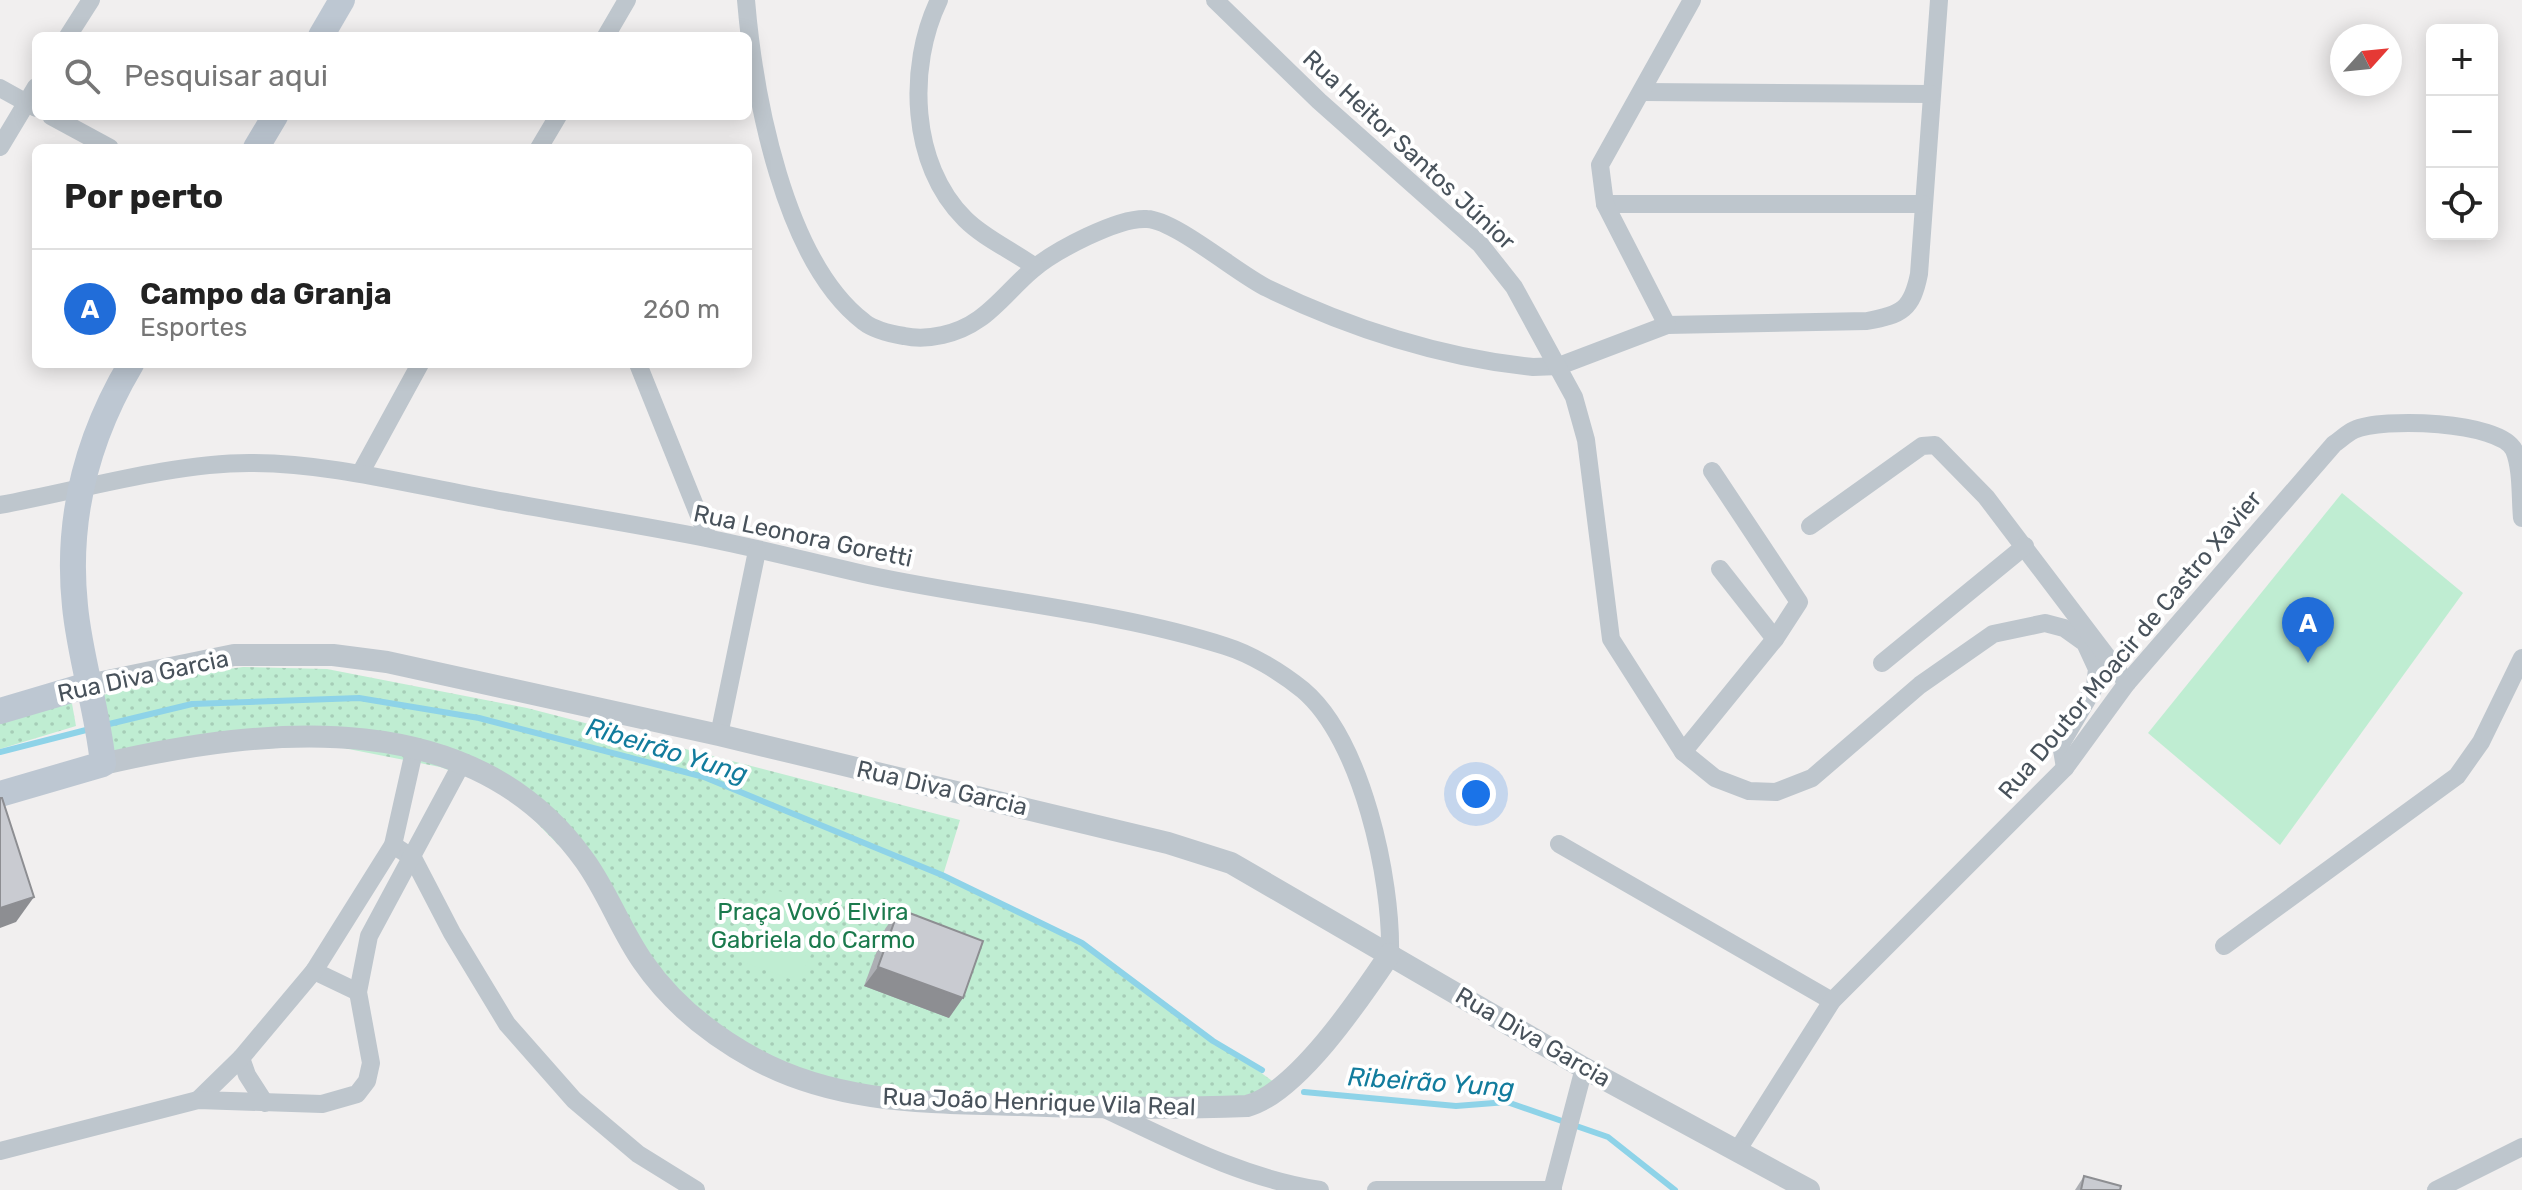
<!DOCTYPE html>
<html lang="pt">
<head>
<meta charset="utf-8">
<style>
  :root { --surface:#fff; --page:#f2f2f2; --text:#222; --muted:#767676; --line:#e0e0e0; --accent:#216dd9 }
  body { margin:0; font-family:Rubik,sans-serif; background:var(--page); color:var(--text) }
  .controls { position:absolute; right:24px; top:24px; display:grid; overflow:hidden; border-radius:12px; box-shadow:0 4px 20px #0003 }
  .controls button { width:72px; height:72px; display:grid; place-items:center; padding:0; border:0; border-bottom:2px solid var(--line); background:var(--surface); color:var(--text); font:40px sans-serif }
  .compass { position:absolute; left:2330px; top:24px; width:72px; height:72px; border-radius:50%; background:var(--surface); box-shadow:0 4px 20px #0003; rotate:63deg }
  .you { position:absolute; left:1476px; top:794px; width:28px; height:28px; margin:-20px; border:6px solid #fff; border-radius:50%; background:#1a73e8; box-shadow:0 0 0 12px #1a73e833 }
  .badge { display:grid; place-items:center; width:52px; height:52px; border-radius:50%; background:var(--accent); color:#fff; font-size:26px; font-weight:700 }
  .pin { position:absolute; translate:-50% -66px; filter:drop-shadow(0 2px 4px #0008) }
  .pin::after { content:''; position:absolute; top:42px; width:28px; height:24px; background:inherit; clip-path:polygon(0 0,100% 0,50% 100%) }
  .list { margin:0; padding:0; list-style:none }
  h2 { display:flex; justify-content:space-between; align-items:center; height:104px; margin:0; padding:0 32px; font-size:34px }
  h2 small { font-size:26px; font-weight:400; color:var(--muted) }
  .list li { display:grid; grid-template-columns:52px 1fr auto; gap:24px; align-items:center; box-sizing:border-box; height:120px; padding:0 32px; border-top:2px solid var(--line) }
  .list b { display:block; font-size:30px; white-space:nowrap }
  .list p { margin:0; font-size:26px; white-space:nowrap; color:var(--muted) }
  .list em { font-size:26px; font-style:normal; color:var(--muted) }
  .icon { flex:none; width:44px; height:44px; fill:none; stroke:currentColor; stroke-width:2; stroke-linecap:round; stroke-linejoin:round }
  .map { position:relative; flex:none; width:2522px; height:1190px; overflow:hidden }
  .search { position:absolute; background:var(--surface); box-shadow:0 4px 20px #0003; left:32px; top:32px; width:720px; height:88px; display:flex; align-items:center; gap:20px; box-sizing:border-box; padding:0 28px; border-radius:12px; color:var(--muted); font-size:30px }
  .panel { position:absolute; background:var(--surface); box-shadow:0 4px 20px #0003; left:32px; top:144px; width:720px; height:224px; border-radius:12px }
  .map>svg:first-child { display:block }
</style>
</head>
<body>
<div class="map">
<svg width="2522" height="1190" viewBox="0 0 2522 1190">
  <defs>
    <pattern id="green-dots" width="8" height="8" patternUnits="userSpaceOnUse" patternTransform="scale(2)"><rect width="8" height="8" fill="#bfedd2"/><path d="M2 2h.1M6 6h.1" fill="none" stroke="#a6cdb7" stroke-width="1.8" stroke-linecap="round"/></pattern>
  </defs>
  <rect width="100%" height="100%" fill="#f1efef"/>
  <!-- green -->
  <g fill="url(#green-dots)">
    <path d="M243,667l84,2 200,39 433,112 -17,55 139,68 196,142 -50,16 -330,-5 -89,-18 -101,-54 -61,-71 -17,-34 -124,-128 -66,-24 -112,-22 -212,12 -17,-61 86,-21z"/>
    <path d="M71,698l5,28 -76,23v-31z"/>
  </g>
  <!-- pitch -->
  <g fill="#bfedd2">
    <path d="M2342,493l121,100 -183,252 -132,-112z"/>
    <path d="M768,889l35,7 14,14 3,26 -22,46 -60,-22 19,-56z"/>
  </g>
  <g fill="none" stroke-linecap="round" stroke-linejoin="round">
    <!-- stream -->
    <g stroke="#8ed3e8" stroke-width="6">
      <path d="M105,725l87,-21 167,-6 120,20 225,59 238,98 140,68 131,98 49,29"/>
      <path d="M0,752l90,-23"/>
      <path d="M1304,1092l152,14 51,-4 101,35 67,53"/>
    </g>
    <!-- minor -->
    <g stroke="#bec6cd" stroke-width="18">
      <path d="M746,0c8,95 38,261 118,322 10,8 28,12 40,14 24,5 54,-2 75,-17 19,-13 35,-34 53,-49 22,-19 86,-53 115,-51 28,1 91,55 120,69 82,40 175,70 266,79l26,-1 108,-41 200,-4c35,-6 45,-12 52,-47l20,-274"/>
      <path d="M939,0c-32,66 -29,165 26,219 20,20 47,31 70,48"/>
      <path d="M1215,0l104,101 161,143 34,43 60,110 12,43 25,199 72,113 32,26 34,13 27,1 36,-14 108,-93 73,-51 52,-11 19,5 21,15 12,26 -2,17 -34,58 4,24"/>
      <path d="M68,36l23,-36"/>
      <path d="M606,36l21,-36"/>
      <path d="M0,88l36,20"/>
      <path d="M1642,92l289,2"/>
      <path d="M51,116l59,32"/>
      <path d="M0,147l36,-60"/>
      <path d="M539,148l19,-32"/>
      <path d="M1605,204h318"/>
      <path d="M1667,325l-62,-121 -5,-39 92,-165"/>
      <path d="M638,364l70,174"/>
      <path d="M361,472l59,-108"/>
      <path d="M0,505c77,-14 171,-42 249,-42 77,0 150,19 225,33 77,15 155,27 232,42 56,11 112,26 167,38 114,24 242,35 352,70 26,8 56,26 78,44 59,50 89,189 87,264"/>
      <path d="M1810,526l112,-80 13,-1 51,52 141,186"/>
      <path d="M1720,569l55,70"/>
      <path d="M1882,663l143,-117"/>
      <path d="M719,735l38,-184"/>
      <path d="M1683,752l92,-113 24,-37 -87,-131"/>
      <path d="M1559,844l273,157"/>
      <path d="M393,845l20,13 39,75 55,91 67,76 64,54 58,36"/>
      <path d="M2224,946l233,-170 24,-34 41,-84"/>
      <path d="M314,971l44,21"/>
      <path d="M241,1058l6,17 18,28"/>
      <path d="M198,1100l43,-42 73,-87 79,-126 22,-98"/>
      <path d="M1105,1109c70,33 137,69 215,81"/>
      <path d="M0,1151l198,-51 124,4 35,-10 10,-13 4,-18 -13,-71 11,-56 93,-173"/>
      <path d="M1737,1151l95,-150 233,-233 62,-85 207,-239c6,-4 13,-11 20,-14 27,-13 146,-9 160,20 8,20 6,47 8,68"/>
      <path d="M1376,1190h177"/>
      <path d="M1552,1190l32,-122"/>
      <path d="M2436,1190l86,-43"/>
    </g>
    <!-- tertiary -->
    <g stroke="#bec6cd" stroke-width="22">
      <path d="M88,685l146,-30h99l54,7 332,73 449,108 63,20 353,205 225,122"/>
      <path d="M103,764c165,-38 371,-60 482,97 23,32 36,70 58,101 29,42 68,73 112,97 83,45 174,43 265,46 76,3 152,4 227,1 50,-13 114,-109 143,-152"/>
    </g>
    <!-- secondary -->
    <g stroke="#bdc7d2" stroke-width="26">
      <path d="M321,36l21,-36"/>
      <path d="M256,148l19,-32"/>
      <path d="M0,711l88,-26"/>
      <path d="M0,794l103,-30c-5,-53 -23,-105 -28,-158 -9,-86 12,-168 56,-242"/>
    </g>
  </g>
  <!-- wall -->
  <g fill="#adafb4">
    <path d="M899,909l50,109 -85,-32 21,-57z"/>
    <path d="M2084,1176l36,14h-45z"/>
  </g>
  <!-- shaded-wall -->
  <g fill="#8d8e92">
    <path d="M34,897l-18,25 -16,6v-20z"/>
    <path d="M878,967l85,31 -14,20 -85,-32z"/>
  </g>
  <!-- building -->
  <g fill="#c9cbd1" stroke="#8d8e92" stroke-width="2">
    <path d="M0,798h2l32,99 -34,11z"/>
    <path d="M899,909l84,32 -20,57 -85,-31z"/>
    <path d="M2084,1176l37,10 -1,4h-39z"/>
  </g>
  <g text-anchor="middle" stroke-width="8" stroke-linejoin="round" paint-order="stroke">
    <!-- street labels -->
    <g font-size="24" fill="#48525b" stroke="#fff">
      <text transform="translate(1409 150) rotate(43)" y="8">Rua Heitor Santos Júnior</text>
      <text transform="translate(803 536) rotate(12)" y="8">Rua Leonora Goretti</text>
      <text transform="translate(2130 645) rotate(-50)" y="8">Rua Doutor Moacir de Castro Xavier</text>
      <text transform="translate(143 676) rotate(-12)" y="8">Rua Diva Garcia</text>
      <text transform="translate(942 788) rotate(13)" y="8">Rua Diva Garcia</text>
      <text transform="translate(1533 1037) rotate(30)" y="8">Rua Diva Garcia</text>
      <text transform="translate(1039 1102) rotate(2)" y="8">Rua João Henrique Vila Real</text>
    </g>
    <!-- park labels -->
    <g font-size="24" fill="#1b7a4d" stroke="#fff">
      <text x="813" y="920">Praça Vovó Elvira<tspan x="813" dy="28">Gabriela do Carmo</tspan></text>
    </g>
    <!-- water labels -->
    <g font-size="26" font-style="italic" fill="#127c9d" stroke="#fff">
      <text transform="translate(667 750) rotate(17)" y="9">Ribeirão Yung</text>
      <text transform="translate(1431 1082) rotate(4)" y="9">Ribeirão Yung</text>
    </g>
  </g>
</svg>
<div class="controls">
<button>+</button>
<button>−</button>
<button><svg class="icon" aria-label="locate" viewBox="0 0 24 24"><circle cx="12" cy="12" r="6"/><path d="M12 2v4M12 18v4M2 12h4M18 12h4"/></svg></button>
</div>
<svg class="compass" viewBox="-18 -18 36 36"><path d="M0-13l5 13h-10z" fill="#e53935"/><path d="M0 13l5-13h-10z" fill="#767676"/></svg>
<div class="you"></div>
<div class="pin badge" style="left:2308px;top:663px">A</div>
<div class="search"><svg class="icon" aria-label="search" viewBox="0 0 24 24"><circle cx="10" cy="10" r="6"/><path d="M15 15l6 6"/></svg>Pesquisar aqui</div>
<section class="panel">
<h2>Por perto<small></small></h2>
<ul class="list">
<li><span class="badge">A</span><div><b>Campo da Granja</b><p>Esportes</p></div><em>260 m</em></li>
</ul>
</section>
</div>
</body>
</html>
